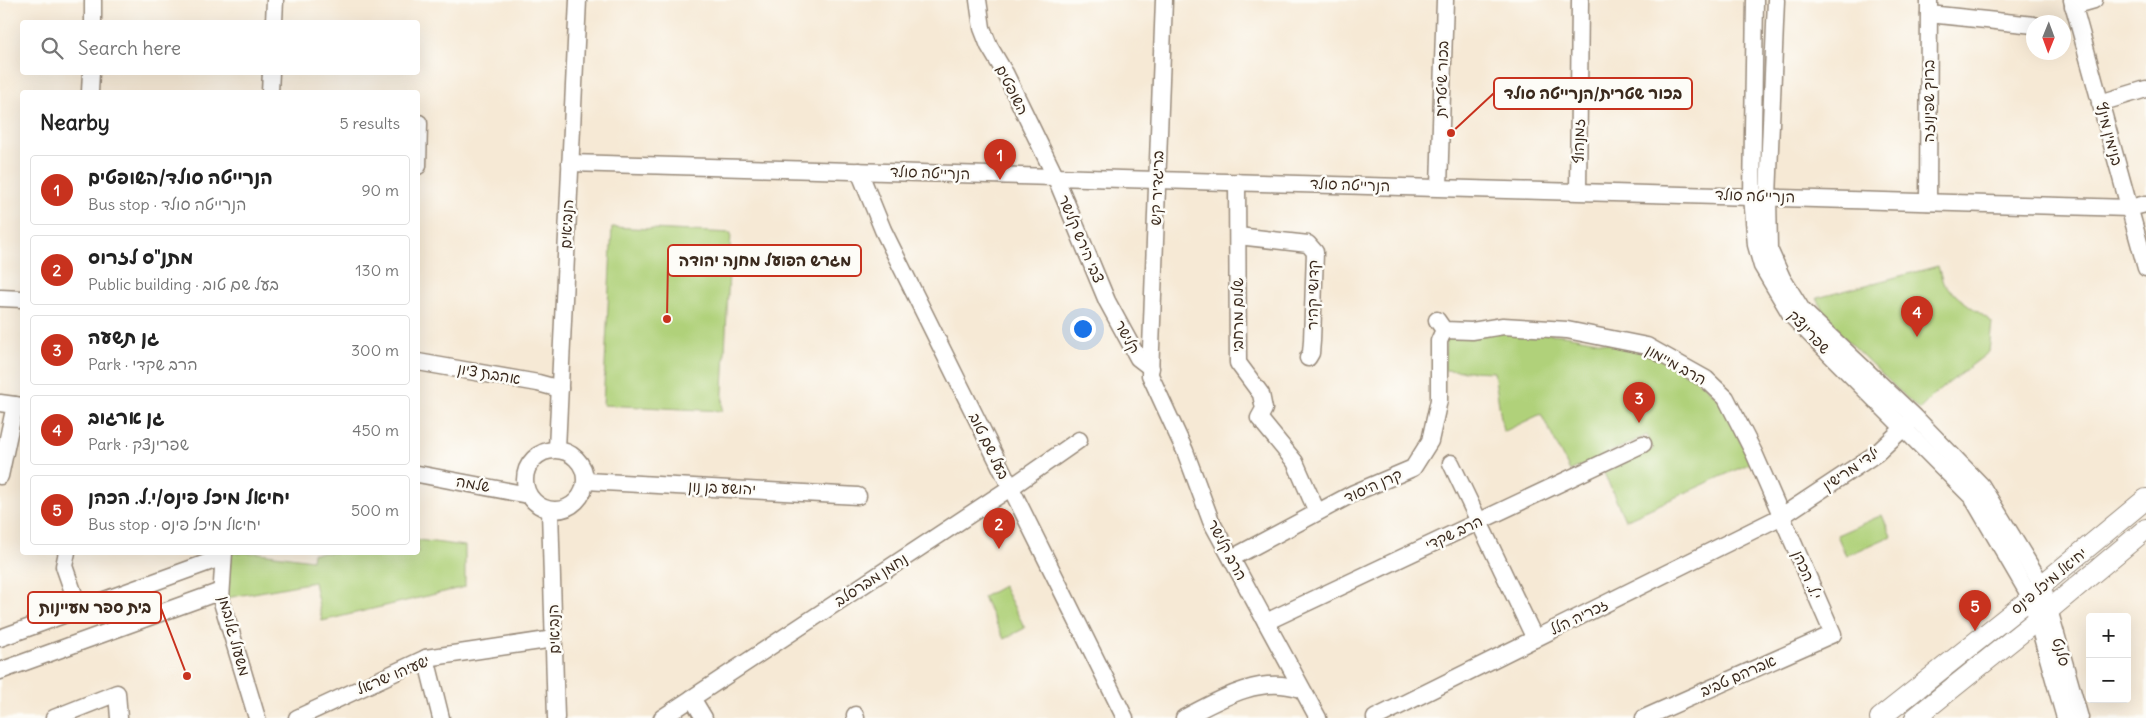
<!DOCTYPE html>
<html lang="en">
<head>
<meta charset="utf-8">
<style>
  :root { --surface:#fff; --page:#f2f2f2; --text:#222; --muted:#767676; --line:#e0e0e0; --accent:#c8321e }
  body { margin:0; font-family:Delius,"Playpen Sans Hebrew",sans-serif; background:var(--page); color:var(--text) }
  .controls { position:absolute; right:15px; bottom:15px; display:grid; overflow:hidden; border-radius:5px; box-shadow:0 5px 20px #0002 }
  .controls button { width:45px; height:45px; display:grid; place-items:center; padding:0; border:0; border-bottom:1px solid var(--line); background:var(--surface); color:var(--text); font:25px sans-serif }
  .compass { position:absolute; left:2026px; top:15px; width:45px; height:45px; border-radius:50%; background:var(--surface); box-shadow:0 5px 20px #0002; rotate:181deg }
  .you { position:absolute; left:1082px; top:328px; width:18px; height:18px; margin:-12px; border:4px solid #fff; border-radius:50%; background:#1a73e8; box-shadow:0 0 0 8px #1a73e833 }
  .badge { display:grid; place-items:center; width:32px; height:32px; border-radius:50%; background:var(--accent); color:#fff; font-size:16px; font-weight:700 }
  .pin { position:absolute; translate:-50% -41px; filter:drop-shadow(0 1px 2px #0008) }
  .pin::after { content:''; position:absolute; top:26px; width:18px; height:15px; background:inherit; clip-path:polygon(0 0,100% 0,50% 100%) }
  .list { margin:0; padding:0; list-style:none }
  h2 { display:flex; justify-content:space-between; align-items:center; height:65px; margin:0; padding:0 20px; font-size:21px }
  h2 small { font-size:16px; font-weight:400; color:var(--muted) }
  .list li { display:grid; grid-template-columns:32px 1fr auto; gap:15px; align-items:center; box-sizing:border-box; height:70px; margin:0 10px 10px; padding:0 10px; border:1px solid var(--line); border-radius:5px }
  .list b { display:block; font-size:19px; white-space:nowrap }
  .list p { margin:0; font-size:16px; white-space:nowrap; color:var(--muted) }
  .list em { font-size:16px; font-style:normal; color:var(--muted) }
  .icon { flex:none; width:28px; height:28px; fill:none; stroke:currentColor; stroke-width:2; stroke-linecap:round; stroke-linejoin:round }
  .map { position:relative; flex:none; width:2146px; height:718px; overflow:hidden }
  .search { position:absolute; background:var(--surface); box-shadow:0 5px 20px #0002; left:20px; top:20px; width:400px; height:55px; display:flex; align-items:center; gap:12px; box-sizing:border-box; padding:0 18px; border-radius:5px; color:var(--muted); font-size:19px }
  .panel { position:absolute; background:var(--surface); box-shadow:0 5px 20px #0002; left:20px; top:90px; width:400px; height:465px; border-radius:5px }
  .map>svg:first-child { display:block }
</style>
</head>
<body>
<div class="map">
<svg width="2146" height="718" viewBox="0 0 2146 718">
  <rect width="100%" height="100%" fill="#fdfcf7"/>
  <filter id="ink" filterUnits="userSpaceOnUse"><feTurbulence type="fractalNoise" baseFrequency=".02" numOctaves="2"/><feDisplacementMap in="SourceGraphic" scale="10" xChannelSelector="R" yChannelSelector="G"/><feConvolveMatrix kernelMatrix="1 2 1 2 8 2 1 2 1" color-interpolation-filters="sRGB"/></filter>
  <filter id="wash" filterUnits="userSpaceOnUse"><feTurbulence type="fractalNoise" baseFrequency=".0096" numOctaves="4" result="noise"/><feDisplacementMap in="SourceGraphic" scale="20" xChannelSelector="R" yChannelSelector="G"/><feGaussianBlur stdDeviation="1.12" result="paint"/><feColorMatrix in="noise" values="0 0 0 0 0 0 0 0 0 0 0 0 0 0 0 0 0 1.4 0 .05"/><feComposite in="paint" operator="in"/></filter>
  <g filter="url(#wash)">
    <rect width="100%" height="100%" fill="#f6e9d5"/>
    <!-- green -->
    <g fill="#b0d17a" stroke="#767e4c">
      <path d="M612,227l119,6 -9,178 -119,-6z"/>
      <path d="M1938,266l5,17 16,15 33,24 -3,30 -52,40 -18,18 -91,-88 -11,-24z"/>
      <path d="M1502,331l63,4 81,15 57,34 16,15 32,64 -126,57 -21,-47 49,-24 -6,-14 -77,36 -29,-57 -38,18 -9,-60 -50,-2 2,-35z"/>
      <path d="M1882,515l9,21 -45,20 -9,-21z"/>
      <path d="M418,540l47,6v41l-143,34 -8,-39 -93,17 3,-46h36l52,7 1,-7 105,-1z"/>
      <path d="M1003,586l22,42 -21,11 -21,-42z"/>
    </g>
  </g>
  <g filter="url(#ink)">
    <g fill="none" stroke-linecap="round" stroke-linejoin="round">
      <defs>
        <g id="minor">
          <path d="M978,0l4,28 7,18 16,27 50,103 52,125 31,57 13,10"/>
          <path d="M1164,0l-14,375 35,76 26,70 107,197"/>
          <path d="M1755,0l-3,196 4,49 6,21 29,49 181,182 59,101 34,120"/>
          <path d="M1776,0l-8,197 1,52 13,29 20,32 113,107 66,68 61,100 38,133"/>
          <path d="M2072,0l74,268"/>
          <path d="M2073,6l21,-6"/>
          <path d="M1929,14l105,11"/>
          <path d="M93,22v-22"/>
          <path d="M274,22l1,-22"/>
          <path d="M90,92l1,-20"/>
          <path d="M270,92l1,-20"/>
          <path d="M2100,103l46,-14"/>
          <path d="M570,163l1559,45 17,-4"/>
          <path d="M418,166l1,-43"/>
          <path d="M859,171l24,59 242,488"/>
          <path d="M1237,182l1,181 23,31 3,15 -5,9 36,44 22,50"/>
          <path d="M1439,187l6,-187"/>
          <path d="M1578,191l2,-191"/>
          <path d="M1928,202l1,-202"/>
          <path d="M1238,236l70,8 7,8 -3,89 -1,12 -3,5"/>
          <path d="M0,298l22,1"/>
          <path d="M1437,320l7,10 28,1 31,-5 64,4 80,16 59,33 20,19 28,55 79,181 -189,84"/>
          <path d="M418,362l120,21 22,6"/>
          <path d="M0,403l22,3"/>
          <path d="M557,449l21,-449"/>
          <circle cx="555" cy="480" r="30"/>
          <path d="M1451,463l84,176"/>
          <path d="M418,474l110,21"/>
          <path d="M0,476l15,-71"/>
          <path d="M586,481l272,15"/>
          <path d="M550,510l6,208"/>
          <path d="M67,552l-3,14 15,43"/>
          <path d="M224,552l-3,47 36,119"/>
          <path d="M1232,558l122,-65 59,-25 17,-27 9,-41v-59l5,-11"/>
          <path d="M1266,622l377,-178"/>
          <path d="M0,638l223,-81"/>
          <path d="M426,658l15,60"/>
          <path d="M0,671l221,-80"/>
          <path d="M692,698l12,20"/>
          <path d="M855,715l1,3"/>
          <path d="M54,718l63,-25 2,25"/>
          <path d="M297,718l129,-60 128,-19"/>
          <path d="M662,718l348,-230 69,-48"/>
          <path d="M1184,718c36,-19 76,-43 116,-29"/>
          <path d="M1375,718l407,-202 95,-63 34,-32"/>
        </g>
        <g id="major">
          <path d="M1880,718l151,-120 11,-13 104,-86"/>
          <path d="M1915,718l122,-98 109,-91"/>
        </g>
      </defs>
      <!-- minor casing -->
      <use href="#minor" stroke="#988a7a" stroke-width="19"/>
      <!-- major casing -->
      <use href="#major" stroke="#988a7a" stroke-width="22"/>
      <!-- minor -->
      <use href="#minor" stroke="#fff" stroke-width="16"/>
      <!-- major -->
      <use href="#major" stroke="#fff" stroke-width="20"/>
    </g>
  </g>
  <g text-anchor="middle" stroke-width="5" stroke-linejoin="round" paint-order="stroke">
    <!-- street labels -->
    <g font-size="15" fill="#3b2a1e" stroke="#fdfcf7">
      <text transform="translate(1442 79) rotate(-88)" y="5">בכור שיטרית</text>
      <text transform="translate(1012 90) rotate(63)" y="5">השופטים</text>
      <text transform="translate(1929 101) rotate(-90)" y="5">ברוך שפינוזה</text>
      <text transform="translate(2109 134) rotate(75)" y="5">בנימין מינץ</text>
      <text transform="translate(1579 141) rotate(-89)" y="5">זמנהוף</text>
      <text transform="translate(930 173) rotate(2)" y="5">הנרייטה סולד</text>
      <text transform="translate(1350 185) rotate(2)" y="5">הנרייטה סולד</text>
      <text transform="translate(1157 188) rotate(-88)" y="5">בריגדיר קיש</text>
      <text transform="translate(1755 196) rotate(2)" y="5">הנרייטה סולד</text>
      <text transform="translate(567 224) rotate(-87)" y="5">הנביאים</text>
      <text transform="translate(1081 239) rotate(67)" y="5">צבי הירש קלישר</text>
      <text transform="translate(1313 295) rotate(-89)" y="5">קדושי קהיר</text>
      <text transform="translate(1238 315) rotate(-90)" y="5">שלום מרחבי</text>
      <text transform="translate(1809 332) rotate(47)" y="5">שפרינצק</text>
      <text transform="translate(1127 337) rotate(62)" y="5">קלישר</text>
      <text transform="translate(1676 365) rotate(29)" y="5">הרב מיימון</text>
      <text transform="translate(489 374) rotate(10)" y="5">אהבת ציון</text>
      <text transform="translate(989 446) rotate(64)" y="5">בעל שם טוב</text>
      <text transform="translate(1851 469) rotate(-34)" y="5">ילדי מרישין</text>
      <text transform="translate(473 484) rotate(10)" y="5">שלמה</text>
      <text transform="translate(1373 486) rotate(-24)" y="5">קרן היסוד</text>
      <text transform="translate(722 488) rotate(3)" y="5">יהושע בן נון</text>
      <text transform="translate(1454 533) rotate(-25)" y="5">הרב שקדי</text>
      <text transform="translate(1227 550) rotate(62)" y="5">הרב קלישר</text>
      <text transform="translate(1807 575) rotate(67)" y="5">י.ל. הכהן</text>
      <text transform="translate(871 580) rotate(-33)" y="5">נחמן מברסלב</text>
      <text transform="translate(2049 581) rotate(-40)" y="5">יחיאל מיכל פינס</text>
      <text transform="translate(1579 617) rotate(-26)" y="5">זכריה הלל</text>
      <text transform="translate(554 629) rotate(-92)" y="5">הנביאים</text>
      <text transform="translate(234 636) rotate(75)" y="5">משעול גלובמן</text>
      <text transform="translate(2061 652) rotate(74)" y="5">סלנט</text>
      <text transform="translate(393 675) rotate(-23)" y="5">ישעיהו ישראל</text>
      <text transform="translate(1738 676) rotate(-24)" y="5">אברהם טביב</text>
    </g>
  </g>
  <!-- callouts -->
  <path fill="none" stroke="#c8321e" stroke-width="2" d="M1451 133L1494 93M667 319L668 260M187 676L161 608"/>
  <g fill="#c8321e" stroke="#fdfcf7" stroke-width="2">
    <circle cx="1451" cy="133" r="5"/>
    <circle cx="667" cy="319" r="5"/>
    <circle cx="187" cy="676" r="5"/>
  </g>
  <g fill="#fdfcf7" stroke="#c8321e" stroke-width="2">
    <rect x="1494" y="78" width="198" height="31" rx="5"/>
    <rect x="668" y="245" width="193" height="31" rx="5"/>
    <rect x="28" y="592" width="133" height="31" rx="5"/>
  </g>
  <g font-size="16" text-anchor="middle" font-weight="bold" fill="#3b2a1e">
    <text x="1593" y="99">בכור שטרית/הנרייטה סולד</text>
    <text x="765" y="266">מגרש הפועל מחנה יהודה</text>
    <text x="95" y="613">בית ספר מעיינות</text>
  </g>
</svg>
<div class="controls">
<button>+</button>
<button>−</button>
</div>
<svg class="compass" viewBox="-18 -18 36 36"><path d="M0-13l5 13h-10z" fill="#e53935"/><path d="M0 13l5-13h-10z" fill="#767676"/></svg>
<div class="you"></div>
<div class="pin badge" style="left:1000px;top:180px">1</div>
<div class="pin badge" style="left:999px;top:549px">2</div>
<div class="pin badge" style="left:1639px;top:423px">3</div>
<div class="pin badge" style="left:1917px;top:337px">4</div>
<div class="pin badge" style="left:1975px;top:631px">5</div>
<div class="search"><svg class="icon" aria-label="search" viewBox="0 0 24 24"><circle cx="10" cy="10" r="6"/><path d="M15 15l6 6"/></svg>Search here</div>
<section class="panel">
<h2>Nearby<small>5 results</small></h2>
<ul class="list">
<li><span class="badge">1</span><div><b>הנרייטה סולד/השופטים</b><p>Bus stop · הנרייטה סולד</p></div><em>90 m</em></li>
<li><span class="badge">2</span><div><b>מתנ&quot;ס לזרוס</b><p>Public building · בעל שם טוב</p></div><em>130 m</em></li>
<li><span class="badge">3</span><div><b>גן תשעה</b><p>Park · הרב שקדי</p></div><em>300 m</em></li>
<li><span class="badge">4</span><div><b>גן ארגוב</b><p>Park · שפרינצק</p></div><em>450 m</em></li>
<li><span class="badge">5</span><div><b>יחיאל מיכל פינס/י.ל. הכהן</b><p>Bus stop · יחיאל מיכל פינס</p></div><em>500 m</em></li>
</ul>
</section>
</div>
</body>
</html>
